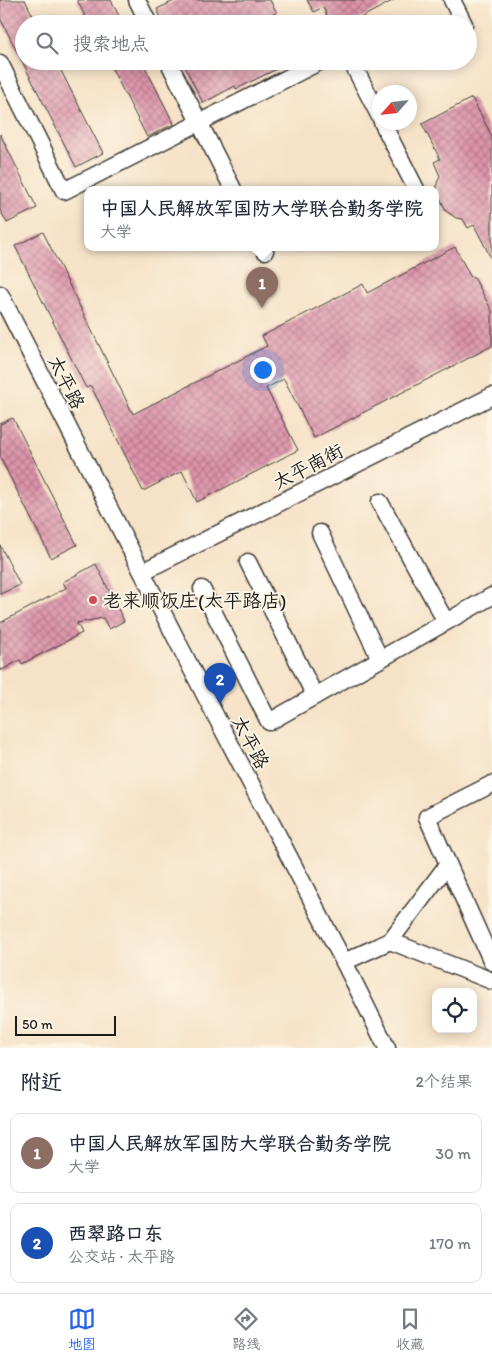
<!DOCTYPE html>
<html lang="zh">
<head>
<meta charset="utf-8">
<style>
  :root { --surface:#fff; --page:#f6f6f7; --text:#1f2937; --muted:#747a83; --line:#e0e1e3; --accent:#2563eb }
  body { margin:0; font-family:Itim,"LXGW WenKai TC",sans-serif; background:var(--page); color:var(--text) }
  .controls { position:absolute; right:15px; bottom:15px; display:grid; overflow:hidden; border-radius:10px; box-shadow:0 2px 12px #0003 }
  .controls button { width:45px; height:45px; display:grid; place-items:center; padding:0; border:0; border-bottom:1px solid var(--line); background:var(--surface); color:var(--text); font:25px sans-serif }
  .compass { position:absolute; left:372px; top:85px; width:45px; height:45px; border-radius:50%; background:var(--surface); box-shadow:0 2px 12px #0003; rotate:243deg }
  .scale { position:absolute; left:15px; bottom:12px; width:101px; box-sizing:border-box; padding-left:5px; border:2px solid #1c1c1c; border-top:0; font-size:14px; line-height:18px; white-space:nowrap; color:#1c1c1c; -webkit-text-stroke:4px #fcf5e5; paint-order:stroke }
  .you { position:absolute; left:262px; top:369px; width:18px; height:18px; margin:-12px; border:4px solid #fff; border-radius:50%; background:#1a73e8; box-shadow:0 0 0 8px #1a73e833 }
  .badge { display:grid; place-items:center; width:32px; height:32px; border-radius:50%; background:var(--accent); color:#fff; font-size:16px; font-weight:700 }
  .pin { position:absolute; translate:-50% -41px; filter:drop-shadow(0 1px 2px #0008) }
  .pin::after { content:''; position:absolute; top:26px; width:18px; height:15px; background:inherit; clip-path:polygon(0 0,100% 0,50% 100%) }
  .popup { position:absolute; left:84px; top:186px; width:355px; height:65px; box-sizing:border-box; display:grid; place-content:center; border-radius:10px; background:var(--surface); filter:drop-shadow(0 1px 4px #0005); font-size:16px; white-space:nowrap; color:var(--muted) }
  .popup b { font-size:19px; color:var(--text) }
  .popup::after { content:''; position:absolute; left:50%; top:100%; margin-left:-10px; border:10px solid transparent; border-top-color:var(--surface) }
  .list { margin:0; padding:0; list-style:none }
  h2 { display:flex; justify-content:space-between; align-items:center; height:65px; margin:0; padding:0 20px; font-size:21px }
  h2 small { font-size:16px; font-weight:400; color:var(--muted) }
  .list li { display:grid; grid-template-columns:32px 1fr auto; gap:15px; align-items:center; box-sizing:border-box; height:80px; margin:0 10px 10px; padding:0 10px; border:1px solid var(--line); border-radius:10px }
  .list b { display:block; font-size:19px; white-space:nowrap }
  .list p { margin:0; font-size:16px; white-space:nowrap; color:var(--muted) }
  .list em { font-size:16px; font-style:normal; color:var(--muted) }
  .icon { flex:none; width:28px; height:28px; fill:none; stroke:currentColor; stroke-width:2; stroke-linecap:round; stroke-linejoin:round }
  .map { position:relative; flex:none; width:492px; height:1048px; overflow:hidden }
  .search { position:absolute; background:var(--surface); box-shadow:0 2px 12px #0003; left:15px; right:15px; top:15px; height:55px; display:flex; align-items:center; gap:12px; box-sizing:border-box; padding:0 18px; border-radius:28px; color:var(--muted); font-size:19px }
  .sheet { height:245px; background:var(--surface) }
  nav { display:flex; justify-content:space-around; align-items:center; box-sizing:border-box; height:70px; border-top:1px solid var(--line); background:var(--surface); font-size:14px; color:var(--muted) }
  nav a { display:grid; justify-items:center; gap:2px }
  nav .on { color:var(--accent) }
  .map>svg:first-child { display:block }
</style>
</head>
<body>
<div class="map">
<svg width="492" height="1048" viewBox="0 0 492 1048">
  <defs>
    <pattern id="building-cross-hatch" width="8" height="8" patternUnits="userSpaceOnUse" patternTransform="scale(1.25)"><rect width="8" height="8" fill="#dd94ab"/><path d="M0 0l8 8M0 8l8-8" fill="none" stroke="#b2788a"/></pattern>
  </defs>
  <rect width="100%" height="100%" fill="#fcf5e5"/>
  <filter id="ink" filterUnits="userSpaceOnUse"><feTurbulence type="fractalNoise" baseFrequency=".02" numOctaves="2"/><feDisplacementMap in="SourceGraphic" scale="10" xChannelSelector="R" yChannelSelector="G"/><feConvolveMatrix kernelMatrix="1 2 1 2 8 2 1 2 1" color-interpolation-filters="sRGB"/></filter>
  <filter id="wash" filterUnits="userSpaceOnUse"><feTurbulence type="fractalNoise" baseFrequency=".0096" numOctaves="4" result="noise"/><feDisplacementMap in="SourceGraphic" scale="20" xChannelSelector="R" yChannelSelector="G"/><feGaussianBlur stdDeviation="1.12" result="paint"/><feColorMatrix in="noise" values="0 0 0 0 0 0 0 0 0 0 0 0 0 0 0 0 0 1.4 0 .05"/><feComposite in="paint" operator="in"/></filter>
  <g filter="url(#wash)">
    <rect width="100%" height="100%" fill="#f6e2c7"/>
    <g id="blocks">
      <!-- building -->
      <g fill="url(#building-cross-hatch)">
        <path d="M0,0h25l12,24h-13v37h32l47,92 -27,14 -76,-149z"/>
        <path d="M77,0h34l12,24h-34z"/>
        <path d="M176,0h94l7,13 -4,1 5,10h-114l-7,-15z"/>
        <path d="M307,0h87l-45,24h-18l-8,-17 -9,5z"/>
        <path d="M108,61h34l32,63 -27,13z"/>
        <path d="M182,61h111l-57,28 -1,-3 -32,17z"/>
        <path d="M472,98l20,38v124l-18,-35 -6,3 -5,-9 -7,-1 -10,-7 -9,-20v-8l3,-7 -6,-14 6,-3 -18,-35z"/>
        <path d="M0,134l37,74 -30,15 -7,-13z"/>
        <path d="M43,232l90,182 134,-68 -5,-10 101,-52 4,9 88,-46 15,29 5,3 17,32v35l-178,92 -30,-59 -18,9 32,62 -101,52 -15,-31 -39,20 -52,-105 -5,2 -71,-142z"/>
        <path d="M13,418l64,127 -26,13 -51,-101v-33z"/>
        <path d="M0,545l20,40 -20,9z"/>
        <path d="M96,564l28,57 -15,8 -6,-11 -26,5 5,10 -60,31 -2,-4 -20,11v-48l66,-35 -3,-6z"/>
      </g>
    </g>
  </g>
  <g filter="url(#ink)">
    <use href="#blocks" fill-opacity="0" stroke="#3d3a36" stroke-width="1"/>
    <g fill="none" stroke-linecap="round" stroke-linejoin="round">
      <defs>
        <g id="minor">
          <path d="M137,0l12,24"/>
          <path d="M452,0l12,24"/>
          <path d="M168,61l65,128"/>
          <path d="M351,61l29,56"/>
          <path d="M0,63l64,128 257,-130"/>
          <path d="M382,122l34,67"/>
          <path d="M263,247l2,4"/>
          <path d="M0,294l212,415 132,253 43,86"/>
          <path d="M380,502l66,120"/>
          <path d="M320,533l60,126"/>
          <path d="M248,562l67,134"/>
          <path d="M142,572l350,-176"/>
          <path d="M202,589l67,133 223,-126"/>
          <path d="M448,864l44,98"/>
          <path d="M390,941l102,40"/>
          <path d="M344,962l46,-21 58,-77 -21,-47 65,-33"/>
        </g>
      </defs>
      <!-- minor casing -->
      <use href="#minor" stroke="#3d3a36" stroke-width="19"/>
      <!-- minor -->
      <use href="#minor" stroke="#fff" stroke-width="16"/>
    </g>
  </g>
  <!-- markers -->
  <circle fill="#d1495b" stroke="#fcf5e5" stroke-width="2" cx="93" cy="600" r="5"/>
  <g text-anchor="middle" stroke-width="4" stroke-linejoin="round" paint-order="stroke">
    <!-- street labels -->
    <g font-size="19" fill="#1c1c1c" stroke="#fcf5e5">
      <text transform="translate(67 382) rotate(63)" y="7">太平路</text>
      <text transform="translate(308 466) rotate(-27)" y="7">太平南街</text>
      <text transform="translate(251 742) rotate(62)" y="7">太平路</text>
    </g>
    <!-- poi labels -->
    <g font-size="19" fill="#1c1c1c" stroke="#fcf5e5" text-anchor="start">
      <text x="103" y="607">老来顺饭庄(太平路店)</text>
    </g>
  </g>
</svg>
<div class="controls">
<button><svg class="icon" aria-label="locate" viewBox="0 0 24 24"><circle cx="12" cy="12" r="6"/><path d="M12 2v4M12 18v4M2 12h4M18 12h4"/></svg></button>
</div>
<svg class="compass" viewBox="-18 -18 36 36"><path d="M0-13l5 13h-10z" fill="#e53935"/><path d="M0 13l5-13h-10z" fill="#747a83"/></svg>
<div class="scale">50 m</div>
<div class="you"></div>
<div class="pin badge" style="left:262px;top:308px;background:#8d6e63">1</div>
<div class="popup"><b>中国人民解放军国防大学联合勤务学院</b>大学</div>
<div class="pin badge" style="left:220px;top:704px;background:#1a4fb4">2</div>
<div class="search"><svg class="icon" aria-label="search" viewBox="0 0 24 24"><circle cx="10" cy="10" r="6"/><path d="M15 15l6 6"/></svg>搜索地点</div>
</div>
<section class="sheet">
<h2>附近<small>2个结果</small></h2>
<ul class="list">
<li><span class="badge" style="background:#8d6e63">1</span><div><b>中国人民解放军国防大学联合勤务学院</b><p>大学</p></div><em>30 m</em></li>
<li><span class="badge" style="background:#1a4fb4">2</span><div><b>西翠路口东</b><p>公交站 · 太平路</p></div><em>170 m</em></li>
</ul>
</section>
<nav>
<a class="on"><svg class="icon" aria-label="map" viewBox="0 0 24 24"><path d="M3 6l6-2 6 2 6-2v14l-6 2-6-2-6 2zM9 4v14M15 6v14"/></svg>地图</a>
<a><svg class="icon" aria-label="directions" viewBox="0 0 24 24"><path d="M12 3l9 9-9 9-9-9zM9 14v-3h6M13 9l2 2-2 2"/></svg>路线</a>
<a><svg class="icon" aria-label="saved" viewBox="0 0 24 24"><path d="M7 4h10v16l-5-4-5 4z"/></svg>收藏</a>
</nav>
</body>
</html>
